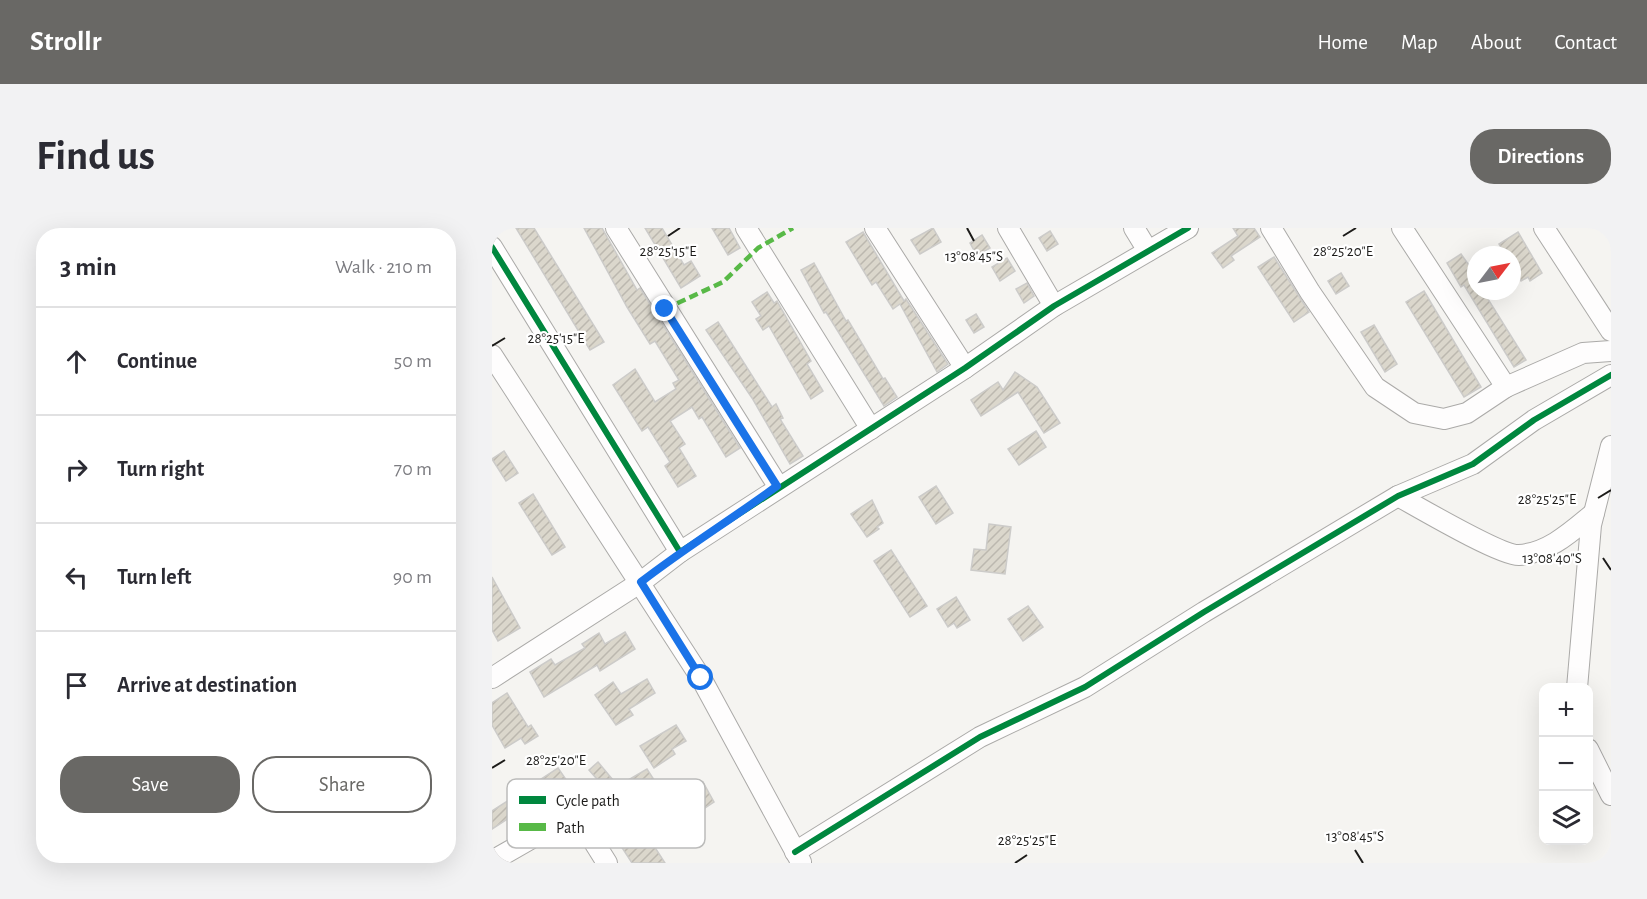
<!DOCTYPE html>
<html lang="en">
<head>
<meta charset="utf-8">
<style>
  :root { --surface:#fff; --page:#f2f2f3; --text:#2b2b33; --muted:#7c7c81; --line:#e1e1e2; --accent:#696865 }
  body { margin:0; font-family:"Alegreya Sans",sans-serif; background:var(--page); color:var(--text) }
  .controls { position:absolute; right:18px; bottom:18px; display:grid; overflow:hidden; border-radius:12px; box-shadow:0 6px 24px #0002 }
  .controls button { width:54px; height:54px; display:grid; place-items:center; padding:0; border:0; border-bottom:2px solid var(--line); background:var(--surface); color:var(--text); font:30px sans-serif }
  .compass { position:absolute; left:975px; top:18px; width:54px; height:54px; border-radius:50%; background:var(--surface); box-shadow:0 6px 24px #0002; rotate:58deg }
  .stop { position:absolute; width:18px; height:18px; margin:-14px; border:4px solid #1a73e8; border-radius:50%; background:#fff }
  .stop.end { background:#1a73e8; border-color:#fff; box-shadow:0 2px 6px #0008 }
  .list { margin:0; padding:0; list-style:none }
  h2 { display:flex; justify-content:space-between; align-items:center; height:78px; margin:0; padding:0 24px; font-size:26px }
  h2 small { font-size:20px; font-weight:400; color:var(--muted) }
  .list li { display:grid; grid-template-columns:39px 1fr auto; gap:18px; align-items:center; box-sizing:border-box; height:108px; padding:0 24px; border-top:2px solid var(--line) }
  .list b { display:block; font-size:22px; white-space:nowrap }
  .list em { font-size:20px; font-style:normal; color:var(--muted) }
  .actions { display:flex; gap:12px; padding:18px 24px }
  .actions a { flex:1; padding:14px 0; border:2px solid var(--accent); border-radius:24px; text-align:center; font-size:21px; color:var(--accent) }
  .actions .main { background:var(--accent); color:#fff }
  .icon { flex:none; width:33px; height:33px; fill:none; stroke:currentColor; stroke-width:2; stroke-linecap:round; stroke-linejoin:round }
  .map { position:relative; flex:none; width:1119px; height:635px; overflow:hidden; border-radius:24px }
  header { display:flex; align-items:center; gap:36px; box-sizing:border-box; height:84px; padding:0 30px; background:var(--accent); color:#fff }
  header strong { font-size:28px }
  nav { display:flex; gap:33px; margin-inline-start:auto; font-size:21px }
  .intro { display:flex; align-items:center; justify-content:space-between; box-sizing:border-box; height:144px; padding:0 36px }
  h1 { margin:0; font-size:42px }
  .button { padding:15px 27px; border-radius:24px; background:var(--accent); color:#fff; font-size:21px; font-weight:700 }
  main { display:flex; gap:36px; padding:0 36px }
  aside { flex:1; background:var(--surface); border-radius:24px; box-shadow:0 6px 24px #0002 }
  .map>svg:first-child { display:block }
</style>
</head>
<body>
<header>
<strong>Strollr</strong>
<nav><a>Home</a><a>Map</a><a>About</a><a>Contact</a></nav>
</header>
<div class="intro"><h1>Find us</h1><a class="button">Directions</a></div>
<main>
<aside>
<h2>3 min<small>Walk · 210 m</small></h2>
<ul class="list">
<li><svg class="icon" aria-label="ahead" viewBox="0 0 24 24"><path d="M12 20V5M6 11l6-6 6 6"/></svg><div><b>Continue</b></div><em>50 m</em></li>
<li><svg class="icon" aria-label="right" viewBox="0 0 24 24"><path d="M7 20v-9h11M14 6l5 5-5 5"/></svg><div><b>Turn right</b></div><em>70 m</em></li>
<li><svg class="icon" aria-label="left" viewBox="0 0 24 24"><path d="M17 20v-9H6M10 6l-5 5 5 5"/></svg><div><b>Turn left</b></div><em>90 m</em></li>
<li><svg class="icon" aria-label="arrive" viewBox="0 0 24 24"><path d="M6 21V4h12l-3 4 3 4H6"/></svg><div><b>Arrive at destination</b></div></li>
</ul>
<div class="actions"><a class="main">Save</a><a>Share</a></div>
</aside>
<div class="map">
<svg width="1119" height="635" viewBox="0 0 1119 635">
  <defs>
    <pattern id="building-hatch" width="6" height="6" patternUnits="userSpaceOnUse" patternTransform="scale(1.5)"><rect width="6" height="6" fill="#dbd7cc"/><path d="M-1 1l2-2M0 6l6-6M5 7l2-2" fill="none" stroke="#bcb8af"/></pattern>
  </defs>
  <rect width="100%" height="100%" fill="#f5f4f1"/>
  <!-- building -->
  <g fill="url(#building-hatch)" stroke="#cccbc9" stroke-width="1.5">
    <path d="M24,0h18l70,114 -14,8z"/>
    <path d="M92,0h18l35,62 3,-2 100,160 -14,9 -24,-40 -3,2 -7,-12 -22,14 15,23 -6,4 17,28 -18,11 -13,-21 5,-4 -22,-35 -6,4 -29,-46 22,-16 20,33 21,-13 -3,-6 6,-3 -24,-39 -5,3 -23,-37z"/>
    <path d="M153,0h17l22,37 7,-4 9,15 -19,12z"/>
    <path d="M220,0h17l11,20 -12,7z"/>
    <path d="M441,0l8,14 -21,12 -9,-14z"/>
    <path d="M741,0h21l6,9 -29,19 3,4 -11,8 -11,-15 26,-17z"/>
    <path d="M558,3l8,13 -11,7 -8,-13z"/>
    <path d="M371,4l41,69 2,-2 42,65 -11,8 -37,-68 -7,5 -17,-27 -4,3 -26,-43z"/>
    <path d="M1026,4l24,41 -12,8 -2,-4 -7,4 -9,-15v-11h-7l-6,-11z"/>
    <path d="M490,7l8,13 -13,8 -7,-13z"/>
    <path d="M969,26l15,21v16h7l43,69 -12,7 -50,-82 -3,2 -14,-24z"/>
    <path d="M782,29l35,55 -15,10 -36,-55z"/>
    <path d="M515,30l8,13 -15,10 -8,-14z"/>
    <path d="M322,35l32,58 2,-1 35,59 2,-1 12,19 -13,9 -58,-94 -2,1 -23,-43z"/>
    <path d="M849,45l8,13 -13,8 -8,-13z"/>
    <path d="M535,55l7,13 -10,7 -8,-14z"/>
    <path d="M932,63l57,96 -17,10 -58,-95z"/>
    <path d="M275,64l7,11 3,-2 34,60 -4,3 16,27 -12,8 -42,-73 -6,4 -7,-11 5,-3 -9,-14z"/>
    <path d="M484,86l8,13 -10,6 -8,-13z"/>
    <path d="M226,94l54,85 4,-3 7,14 -3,1 23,37 -13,8 -38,-66 -46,-68z"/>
    <path d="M882,97l23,39 -12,8 -24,-40z"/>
    <path d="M523,144l22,15 23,36 -16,10 -26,-41 -37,24 -10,-16 27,-18 5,8z"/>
    <path d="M544,203l10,16 -27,18 -11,-16z"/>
    <path d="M12,223l14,22 -12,8 -14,-22z"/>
    <path d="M444,258l17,27 -17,11 -17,-27z"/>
    <path d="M41,266l32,53 -13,8 -33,-52z"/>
    <path d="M380,272l11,23 -6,4 2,2 -12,8 -16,-23z"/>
    <path d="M497,296l22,3 -6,47 -34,-4 3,-21 12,1z"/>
    <path d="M399,322l36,56 -17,11 -36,-56z"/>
    <path d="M0,349l28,51 -22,13 -6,-11z"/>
    <path d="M464,369l14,23 -13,8 -3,-5 -6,4 -11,-18z"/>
    <path d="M536,378l15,21 -20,14 -15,-22z"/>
    <path d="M133,404l10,17 -35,22 -3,-6 -53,32 -14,-25 21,-13 4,6 30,-17 -3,-4 17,-11 6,11z"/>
    <path d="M155,451l8,14 -26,16 4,6 -17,10 -21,-30 18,-13 8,12z"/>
    <path d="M15,465l21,34 3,-2 7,11 -13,8 -4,-6 -16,10 -13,-23v-22z"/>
    <path d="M184,497l10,16 -14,8 3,5 -21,14 -14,-22z"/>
    <path d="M106,534l20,24 29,-17 13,20 -14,9 15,24 -16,10 20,31h-33l-15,-23 5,-3 -7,-11 5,-4 -21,-33 4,-3 -14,-16z"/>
    <path d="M66,540l9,13 -75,48v-18z"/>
    <path d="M211,554l11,20 -12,8 -12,-21z"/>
  </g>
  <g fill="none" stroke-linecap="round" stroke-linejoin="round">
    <defs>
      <g id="minor">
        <path d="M124,0l162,258"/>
        <path d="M254,0l125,201"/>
        <path d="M383,0l90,140"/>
        <path d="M516,0l46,78"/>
        <path d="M642,0l14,23"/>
        <path d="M779,0l39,64 65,95 39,26 30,6 23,-6 39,-26"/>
        <path d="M910,0l104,159 77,-34 28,-2"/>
        <path d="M1052,0l67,103"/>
        <path d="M0,19l188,305 285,-184 89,-62 134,-78"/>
        <path d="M0,127l209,323 100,184"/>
        <path d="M906,268c20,11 103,60 121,59 30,-2 53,-24 75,-42"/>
        <path d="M0,450l149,-96 39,-30"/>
        <path d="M1085,460l14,-163 20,-79"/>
        <path d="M1096,521l23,46"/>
        <path d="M303,624l185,-115 105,-50 119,-75 194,-116 75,-32 61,-44 77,-45"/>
        <path d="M0,633l75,-43 15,5 25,40"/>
      </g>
    </defs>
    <!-- minor casing -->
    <use href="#minor" stroke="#abaaa8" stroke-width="22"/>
    <!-- minor -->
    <use href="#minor" stroke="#fefdfd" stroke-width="20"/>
    <!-- quiet -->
    <path stroke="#58b947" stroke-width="4.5" stroke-dasharray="9 4.5" stroke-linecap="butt" d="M173,81l58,-27 35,-34 35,-20"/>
    <defs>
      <g id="cycleway">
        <path d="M0,19l188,305 285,-184 89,-62 134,-78"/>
        <path d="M303,624l185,-115 105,-50 119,-75 194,-116 75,-32 61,-44 77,-45"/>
      </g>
    </defs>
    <!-- cycleway casing -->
    <use href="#cycleway" stroke="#fff" stroke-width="10"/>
    <!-- cycleway -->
    <use href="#cycleway" stroke="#00873e" stroke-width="6"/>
  </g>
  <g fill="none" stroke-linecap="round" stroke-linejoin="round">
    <!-- route -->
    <path stroke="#1a73e8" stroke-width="8" d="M173,81l112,177c-45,33 -92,62 -136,96l60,96"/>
  </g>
  <!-- ticks -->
  <path fill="none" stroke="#1d1c1a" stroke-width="2" d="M475,0l7,13M176,8l12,-8M851,8l13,-8M0,118l13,-8M1106,270l13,-8M1111,330l8,12M0,540l13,-8M863,622l8,13M523,635l12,-8"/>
  <!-- legend -->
  <rect x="15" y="551" width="198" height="69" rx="9" fill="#fff" stroke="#bbbbba" stroke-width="1.5"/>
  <rect x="27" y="568" width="27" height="8" fill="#00873e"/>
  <rect x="27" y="595" width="27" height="8" fill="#58b947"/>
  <g font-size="16" fill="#1d1c1a">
    <text x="64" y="578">Cycle path</text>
    <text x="64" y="605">Path</text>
  </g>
  <g font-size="15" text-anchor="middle" fill="#1d1c1a" stroke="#fff" stroke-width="4.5" stroke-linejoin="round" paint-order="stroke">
    <text x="176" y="28">28°25'15"E</text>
    <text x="851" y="28">28°25'20"E</text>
    <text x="482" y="33">13°08'45"S</text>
    <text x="64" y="115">28°25'15"E</text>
    <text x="1055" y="276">28°25'25"E</text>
    <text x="1060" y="335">13°08'40"S</text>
    <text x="64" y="537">28°25'20"E</text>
    <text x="863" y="613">13°08'45"S</text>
    <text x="535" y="617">28°25'25"E</text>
  </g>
</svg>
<div class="controls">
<button>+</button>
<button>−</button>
<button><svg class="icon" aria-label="layers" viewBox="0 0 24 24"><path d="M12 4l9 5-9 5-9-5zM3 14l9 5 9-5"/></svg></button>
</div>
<svg class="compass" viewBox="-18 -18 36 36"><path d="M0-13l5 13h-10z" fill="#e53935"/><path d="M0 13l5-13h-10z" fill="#7c7c81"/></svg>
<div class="stop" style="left:209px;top:450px"></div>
<div class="stop end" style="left:173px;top:81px"></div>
</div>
</main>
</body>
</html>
